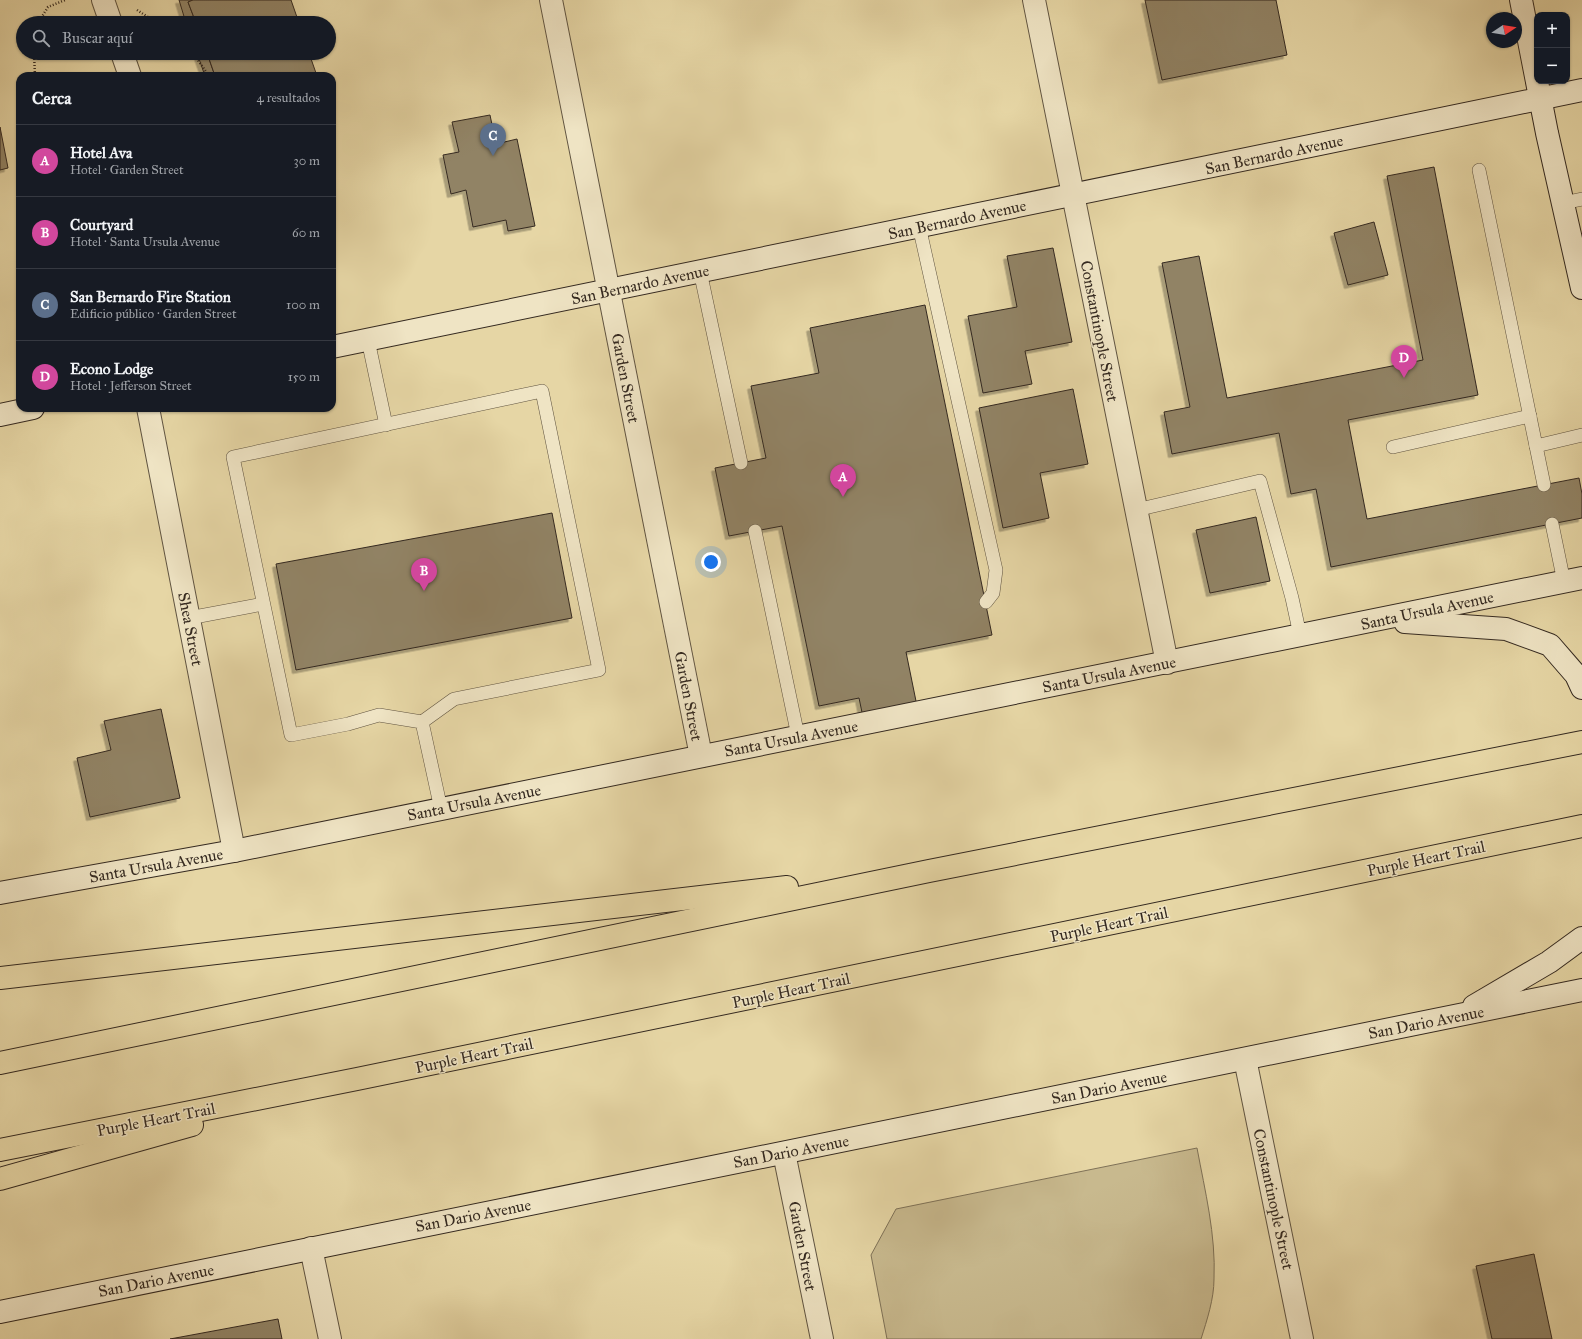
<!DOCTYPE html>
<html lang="es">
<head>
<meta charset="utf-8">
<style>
  :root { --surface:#171b24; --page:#20242c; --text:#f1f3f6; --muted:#9ea1a6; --line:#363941; --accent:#d93025 }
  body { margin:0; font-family:"IM FELL Great Primer",serif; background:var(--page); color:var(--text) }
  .controls { position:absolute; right:12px; top:12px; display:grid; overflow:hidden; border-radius:8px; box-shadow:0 1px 3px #0004 }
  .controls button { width:36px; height:36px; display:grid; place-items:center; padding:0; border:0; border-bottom:1px solid var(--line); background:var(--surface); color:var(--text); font:20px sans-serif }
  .compass { position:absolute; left:1486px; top:12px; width:36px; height:36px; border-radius:50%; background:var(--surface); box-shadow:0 1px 3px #0004; rotate:78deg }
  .you { position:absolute; left:711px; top:562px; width:14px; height:14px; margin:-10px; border:3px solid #fff; border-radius:50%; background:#1a73e8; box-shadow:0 0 0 6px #1a73e833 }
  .badge { display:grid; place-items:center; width:26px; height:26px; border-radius:50%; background:var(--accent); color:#fff; font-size:13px; font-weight:700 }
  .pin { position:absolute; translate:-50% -33px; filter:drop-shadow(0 1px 2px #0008) }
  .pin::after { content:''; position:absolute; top:21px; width:14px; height:12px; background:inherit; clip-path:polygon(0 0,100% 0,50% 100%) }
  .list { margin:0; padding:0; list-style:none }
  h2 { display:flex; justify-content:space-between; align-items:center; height:52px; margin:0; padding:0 16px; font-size:17px }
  h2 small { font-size:13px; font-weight:400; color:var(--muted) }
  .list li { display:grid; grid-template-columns:26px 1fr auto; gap:12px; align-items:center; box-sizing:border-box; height:72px; padding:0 16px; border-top:1px solid var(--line) }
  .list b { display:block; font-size:15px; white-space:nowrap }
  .list p { margin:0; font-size:13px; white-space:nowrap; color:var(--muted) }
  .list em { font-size:13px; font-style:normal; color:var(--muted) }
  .icon { flex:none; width:22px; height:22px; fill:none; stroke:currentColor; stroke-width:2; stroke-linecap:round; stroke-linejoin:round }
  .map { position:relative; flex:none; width:1582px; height:1339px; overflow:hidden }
  .search { position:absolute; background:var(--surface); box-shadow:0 1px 3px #0004; left:16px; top:16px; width:320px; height:44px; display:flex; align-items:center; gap:10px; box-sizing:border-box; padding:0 14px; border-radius:22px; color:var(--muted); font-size:15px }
  .panel { position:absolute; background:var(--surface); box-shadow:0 1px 3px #0004; left:16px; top:72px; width:320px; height:340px; border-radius:12px }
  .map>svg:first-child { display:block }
</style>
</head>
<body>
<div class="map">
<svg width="1582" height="1339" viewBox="0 0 1582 1339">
  <defs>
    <filter id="shadow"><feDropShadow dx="-3.5" dy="3.5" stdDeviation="0" flood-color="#0004"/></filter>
  </defs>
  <rect width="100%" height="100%" fill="#e6d6a5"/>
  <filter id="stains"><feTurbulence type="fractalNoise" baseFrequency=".005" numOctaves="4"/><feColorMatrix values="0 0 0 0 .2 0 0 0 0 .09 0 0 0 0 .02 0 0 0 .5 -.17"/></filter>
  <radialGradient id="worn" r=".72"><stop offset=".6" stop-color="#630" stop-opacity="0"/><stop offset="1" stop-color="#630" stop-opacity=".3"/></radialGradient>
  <!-- green -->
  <path fill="#c8b98e" stroke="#7e7157" d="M1197,1148c8,43 19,87 17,131 0,20 -7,41 -13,60h-314l-16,-84 25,-46z"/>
  <!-- building -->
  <g fill="#918365" stroke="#342920" filter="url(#shadow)">
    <path d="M179,0h14l-5,2 8,21h-10z"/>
    <path d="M193,0h98l8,23h-103l-8,-21z"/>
    <path d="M1145,0h131l11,55 -125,25z"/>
    <path d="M197,53h10l8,23h-10z"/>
    <path d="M207,53h102l8,23h-102z"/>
    <path d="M490,115l6,29 21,-5 18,87 -27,5 -2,-11 -33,7 -7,-37 -15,4 -8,-39 16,-3 -7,-30z"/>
    <path d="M0,127l8,41 -8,2z"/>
    <path d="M1434,167l44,228 -130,25 19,99 212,-41 3,16v24l-251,49 -15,-78 -25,5 -12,-61 -107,21 -8,-42 26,-5 -28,-144 37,-7 28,142 196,-38 -36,-184z"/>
    <path d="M1374,222l14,53 -40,10 -14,-52z"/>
    <path d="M1053,248l19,94 -47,9 7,33 -49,9 -15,-77 49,-9 -10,-51z"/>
    <path d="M925,305l67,330 -86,17 12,59 -54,11 -5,-24 -40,8 -37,-180 -53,10 -14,-68 51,-10 -15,-72 68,-13 -9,-45z"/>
    <path d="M1073,389l15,75 -48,9 9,45 -46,10 -24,-120z"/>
    <path d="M552,513l20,105 -276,52 -20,-106z"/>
    <path d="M1256,517l14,64 -60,12 -14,-63z"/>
    <path d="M161,709l19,89 -90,19 -13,-59 34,-8 -7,-29z"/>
    <path d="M1534,1254l18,85h-60l-16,-73z"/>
    <path d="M278,1319l4,20h-112z"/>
  </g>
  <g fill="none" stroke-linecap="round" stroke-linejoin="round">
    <defs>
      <g id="lane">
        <path d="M1479,170l57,276 46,-11"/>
        <path d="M1563,203l19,-4"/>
        <path d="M919,226l77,344 -3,23 -7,9"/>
        <path d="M700,271l41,192"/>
        <path d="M368,340l18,85"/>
        <path d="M1536,446l8,39"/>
        <path d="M1393,447l137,-31"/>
        <path d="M1136,510l124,-29 32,117 8,37"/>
        <path d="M1552,524l12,58"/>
        <path d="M755,531l43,205"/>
        <path d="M189,618l74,-14"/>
        <path d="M422,722l-43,-7 -31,9 -57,11 -58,-278 309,-66 57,279 -145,29 -32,23 19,87"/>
      </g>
      <g id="street">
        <path d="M103,0l8,23"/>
        <path d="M551,0l150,756"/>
        <path d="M1034,0l133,663"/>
        <path d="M122,53l8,23"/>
        <path d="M148,408l86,443"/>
        <path d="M1245,1059l57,280"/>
        <path d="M784,1153l38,186"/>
        <path d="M311,1248l19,91"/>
      </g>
      <g id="secondary">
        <path d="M1521,0l26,133 35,155"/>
        <path d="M332,347l1250,-257"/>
        <path d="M0,415l33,-7"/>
        <path d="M1405,622l101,7 44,16 26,30 6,13"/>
        <path d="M0,893l234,-42 1348,-273"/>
        <path d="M1474,1006l75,-44 33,-24"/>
        <path d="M0,1312l1582,-322"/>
      </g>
      <g id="highway">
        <path d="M0,978l787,-91"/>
        <path d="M0,1063l929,-192 653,-129"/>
        <path d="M0,1150l357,-71 1225,-253"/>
        <path d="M0,1179l192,-54"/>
      </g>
    </defs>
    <!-- lane casing -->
    <use href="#lane" stroke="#605441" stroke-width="14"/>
    <!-- street casing -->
    <use href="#street" stroke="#605441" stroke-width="24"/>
    <!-- secondary casing -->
    <use href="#secondary" stroke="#342920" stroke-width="24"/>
    <!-- highway casing -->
    <use href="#highway" stroke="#342920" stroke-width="24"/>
    <!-- path -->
    <g stroke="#342920" stroke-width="2.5" stroke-dasharray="1 2" stroke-linecap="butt">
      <path d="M137,10l20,13"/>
      <path d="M38,23l10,-16 17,-7"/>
      <path d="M34,53l1,23"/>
      <path d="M193,53l16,23"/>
    </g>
    <!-- lane -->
    <use href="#lane" stroke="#efe4c4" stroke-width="13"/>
    <!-- street -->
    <use href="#street" stroke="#efe4c4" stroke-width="22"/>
    <!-- secondary -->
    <use href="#secondary" stroke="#efe4c4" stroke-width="22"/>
    <!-- highway -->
    <use href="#highway" stroke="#e6d6a5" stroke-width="22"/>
  </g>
  <g text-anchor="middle" stroke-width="3" stroke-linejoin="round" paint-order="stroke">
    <!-- street labels -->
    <g font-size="16" fill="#342920" stroke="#efe4c4">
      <text transform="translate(1274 154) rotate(-12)" y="6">San Bernardo Avenue</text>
      <text transform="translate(957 219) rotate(-12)" y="6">San Bernardo Avenue</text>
      <text transform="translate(640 284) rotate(-12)" y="6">San Bernardo Avenue</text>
      <text transform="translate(1100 331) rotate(79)" y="6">Constantinople Street</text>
      <text transform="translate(626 378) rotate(79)" y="6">Garden Street</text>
      <text transform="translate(1427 610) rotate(-12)" y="6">Santa Ursula Avenue</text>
      <text transform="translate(191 629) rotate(79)" y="6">Shea Street</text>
      <text transform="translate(1109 674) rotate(-11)" y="6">Santa Ursula Avenue</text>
      <text transform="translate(689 696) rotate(79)" y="6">Garden Street</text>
      <text transform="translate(791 738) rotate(-11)" y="6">Santa Ursula Avenue</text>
      <text transform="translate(474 802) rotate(-11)" y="6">Santa Ursula Avenue</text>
      <text transform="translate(1426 858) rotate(-12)" y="6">Purple Heart Trail</text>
      <text transform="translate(156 865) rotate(-10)" y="6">Santa Ursula Avenue</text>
      <text transform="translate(1109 924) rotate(-12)" y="6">Purple Heart Trail</text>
      <text transform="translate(791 990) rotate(-12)" y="6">Purple Heart Trail</text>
      <text transform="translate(1426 1022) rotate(-11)" y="6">San Dario Avenue</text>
      <text transform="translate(474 1055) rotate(-12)" y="6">Purple Heart Trail</text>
      <text transform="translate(1109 1087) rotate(-11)" y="6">San Dario Avenue</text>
      <text transform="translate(156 1119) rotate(-11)" y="6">Purple Heart Trail</text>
      <text transform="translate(791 1151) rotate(-11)" y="6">San Dario Avenue</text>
      <text transform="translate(1274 1199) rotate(78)" y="6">Constantinople Street</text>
      <text transform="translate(473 1215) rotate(-11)" y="6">San Dario Avenue</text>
      <text transform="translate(803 1246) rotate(79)" y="6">Garden Street</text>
      <text transform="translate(156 1280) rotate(-11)" y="6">San Dario Avenue</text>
    </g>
  </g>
  <rect width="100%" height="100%" filter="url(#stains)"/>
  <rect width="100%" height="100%" fill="url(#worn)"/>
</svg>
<div class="controls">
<button>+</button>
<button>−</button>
</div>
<svg class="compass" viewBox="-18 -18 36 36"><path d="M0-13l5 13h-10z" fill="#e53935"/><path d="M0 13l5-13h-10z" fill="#9ea1a6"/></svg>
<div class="you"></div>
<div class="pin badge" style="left:843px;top:497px;background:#d1479c">A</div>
<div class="pin badge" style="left:424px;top:591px;background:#d1479c">B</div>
<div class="pin badge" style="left:493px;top:156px;background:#5c6f8a">C</div>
<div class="pin badge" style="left:1404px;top:378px;background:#d1479c">D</div>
<div class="search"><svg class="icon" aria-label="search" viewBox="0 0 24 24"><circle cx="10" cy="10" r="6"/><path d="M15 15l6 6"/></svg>Buscar aquí</div>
<section class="panel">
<h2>Cerca<small>4 resultados</small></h2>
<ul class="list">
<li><span class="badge" style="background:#d1479c">A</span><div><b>Hotel Ava</b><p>Hotel · Garden Street</p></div><em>30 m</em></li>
<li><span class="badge" style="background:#d1479c">B</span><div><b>Courtyard</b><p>Hotel · Santa Ursula Avenue</p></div><em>60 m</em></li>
<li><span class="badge" style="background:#5c6f8a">C</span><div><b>San Bernardo Fire Station</b><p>Edificio público · Garden Street</p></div><em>100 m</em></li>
<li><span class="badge" style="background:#d1479c">D</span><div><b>Econo Lodge</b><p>Hotel · Jefferson Street</p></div><em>150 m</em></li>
</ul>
</section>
</div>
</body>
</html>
